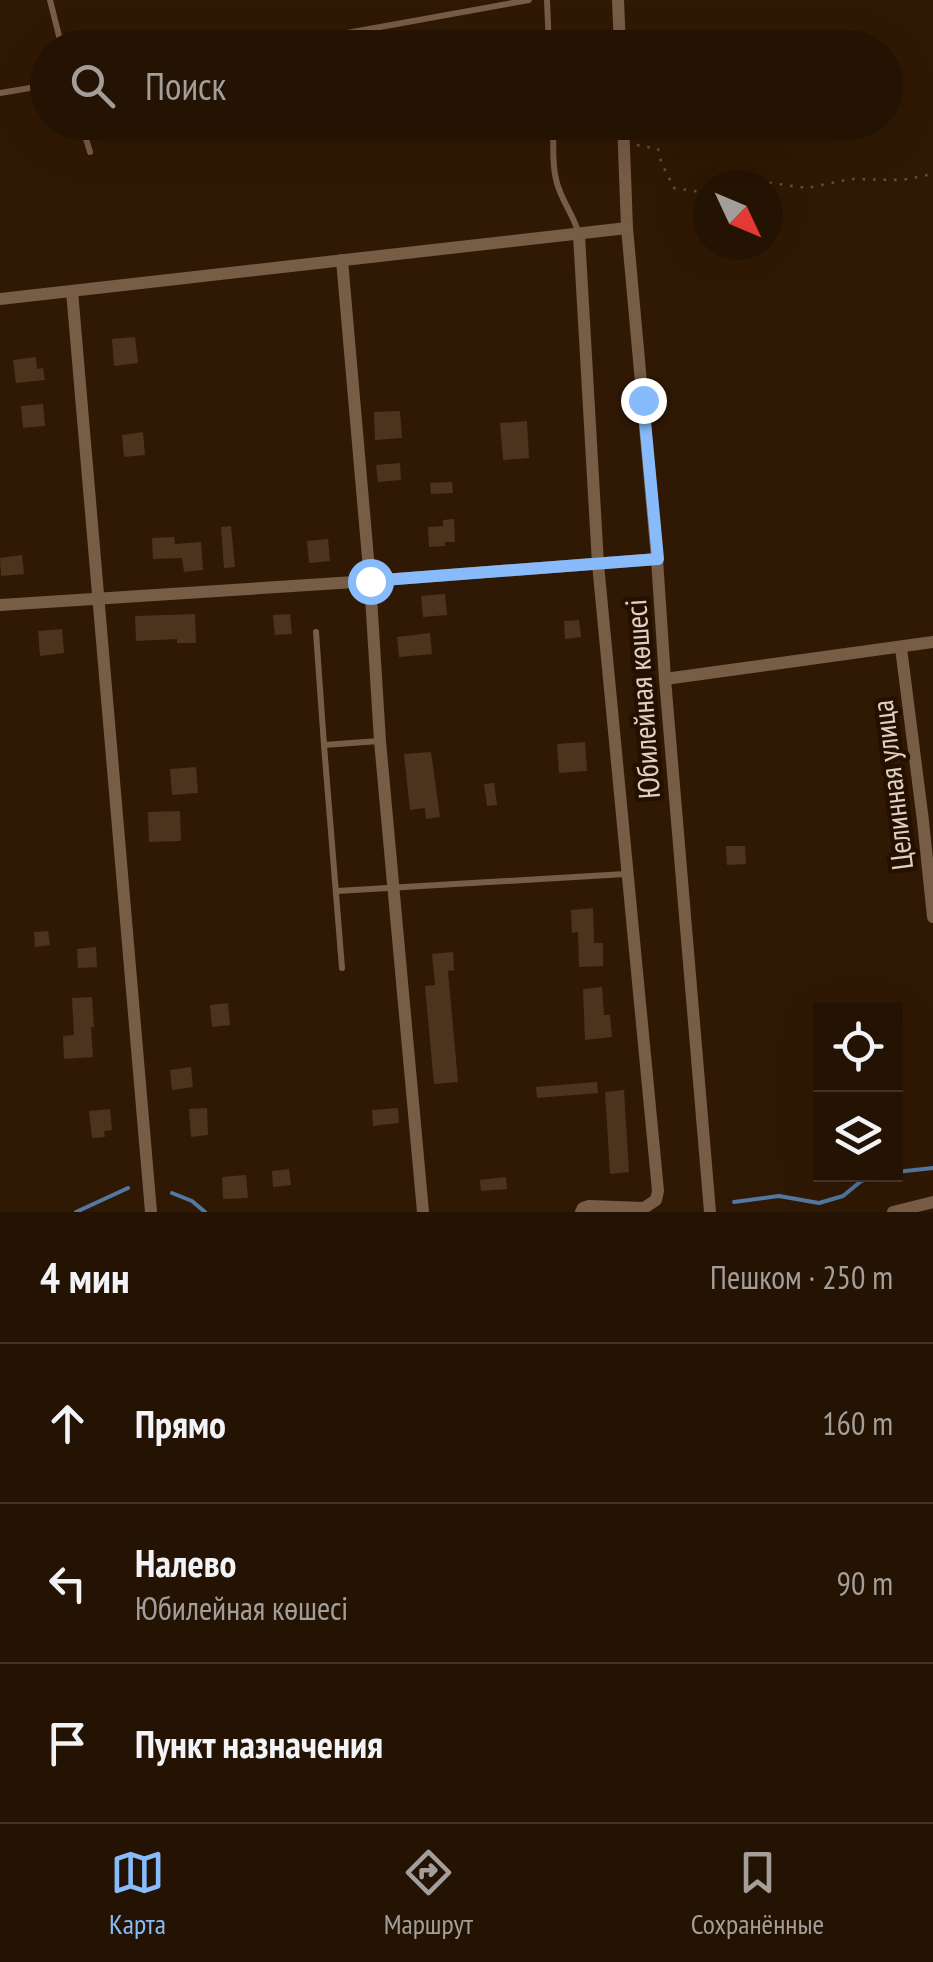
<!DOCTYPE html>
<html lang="ru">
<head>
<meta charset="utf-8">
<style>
  :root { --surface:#241303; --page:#2c1c0d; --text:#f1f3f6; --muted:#a39e9a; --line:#413225; --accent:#87bbfb }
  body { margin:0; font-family:"PT Sans Narrow",sans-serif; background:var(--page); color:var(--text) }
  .controls { position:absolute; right:30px; bottom:30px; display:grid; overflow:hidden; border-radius:0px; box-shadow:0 10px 40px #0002 }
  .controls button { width:90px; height:90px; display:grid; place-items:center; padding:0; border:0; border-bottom:2px solid var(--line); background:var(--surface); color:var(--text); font:50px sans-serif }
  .compass { position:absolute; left:693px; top:170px; width:90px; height:90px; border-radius:50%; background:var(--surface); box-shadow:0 10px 40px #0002; rotate:134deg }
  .stop { position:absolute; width:30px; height:30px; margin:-22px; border:8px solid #87bbfb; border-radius:50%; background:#fff }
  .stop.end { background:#87bbfb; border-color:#fff; box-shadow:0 2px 10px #0008 }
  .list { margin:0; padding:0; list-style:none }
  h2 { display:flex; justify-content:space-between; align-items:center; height:130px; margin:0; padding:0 40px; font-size:42px }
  h2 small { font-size:32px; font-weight:400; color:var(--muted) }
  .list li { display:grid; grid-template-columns:65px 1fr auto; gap:30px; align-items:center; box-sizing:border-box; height:160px; padding:0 40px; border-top:2px solid var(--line) }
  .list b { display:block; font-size:38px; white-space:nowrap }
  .list p { margin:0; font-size:32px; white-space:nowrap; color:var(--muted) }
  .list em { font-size:32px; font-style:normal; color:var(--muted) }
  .icon { flex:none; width:55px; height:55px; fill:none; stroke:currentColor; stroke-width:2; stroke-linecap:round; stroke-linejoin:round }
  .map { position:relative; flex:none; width:933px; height:1212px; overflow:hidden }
  .search { position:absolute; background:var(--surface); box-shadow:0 10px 40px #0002; left:30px; right:30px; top:30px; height:110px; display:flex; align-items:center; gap:25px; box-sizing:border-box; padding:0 35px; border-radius:55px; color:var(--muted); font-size:38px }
  .sheet { height:610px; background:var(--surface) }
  nav { display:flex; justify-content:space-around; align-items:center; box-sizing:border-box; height:140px; border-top:2px solid var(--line); background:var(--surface); font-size:28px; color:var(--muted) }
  nav a { display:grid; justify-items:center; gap:5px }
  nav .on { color:var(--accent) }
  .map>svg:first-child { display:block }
</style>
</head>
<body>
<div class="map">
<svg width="933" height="1212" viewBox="0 0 933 1212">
  <rect width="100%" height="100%" fill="#301904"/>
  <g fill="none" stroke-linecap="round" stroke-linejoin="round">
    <!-- stream -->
    <g stroke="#5378a2" stroke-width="4">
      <path d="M896,1172l37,-4"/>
      <path d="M172,1193l20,8 13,11"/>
      <path d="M734,1202l45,-6 40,7 24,-7 17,-14 15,-8"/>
      <path d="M76,1212l52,-24"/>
    </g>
  </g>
  <!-- building -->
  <g fill="#4c331e">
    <path d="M135,337l3,26 -24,3 -2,-27z"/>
    <path d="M36,357l1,12 6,-1 2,12 -29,3 -3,-23z"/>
    <path d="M43,404l2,22 -22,2 -2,-22z"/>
    <path d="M400,411l2,27 -27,2 -1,-28z"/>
    <path d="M527,421l2,37 -26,2 -3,-37z"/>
    <path d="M143,432l2,23 -21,2 -2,-22z"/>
    <path d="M400,463l1,17 -23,2 -2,-17z"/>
    <path d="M452,482l1,11 -22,1 -1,-11z"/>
    <path d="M454,519l1,23h-10v4l-16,1 -1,-20 15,-1v-6z"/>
    <path d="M231,526l4,41 -11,1 -3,-41z"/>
    <path d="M174,537l1,7 26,-2 2,28 -19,2 -2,-14 -29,1 -1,-21z"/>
    <path d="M328,539l2,22 -21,2 -2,-22z"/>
    <path d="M22,555l2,19 -23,2 -1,-18z"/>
    <path d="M445,594l2,21 -24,2 -2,-21z"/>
    <path d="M195,614l1,29h-19v-4l-41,2 -1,-25z"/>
    <path d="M290,614l2,20 -17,1 -2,-20z"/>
    <path d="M579,620l2,17 -16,2 -1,-18z"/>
    <path d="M62,629l2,24 -24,3 -2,-25z"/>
    <path d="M430,633l2,21 -33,3 -2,-20z"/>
    <path d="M585,742l2,29 -28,2 -2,-29z"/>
    <path d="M431,752l9,65 -14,2 -1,-11 -15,2 -6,-56z"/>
    <path d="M196,767l2,26 -26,2 -2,-26z"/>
    <path d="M494,783l3,22 -10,1 -3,-22z"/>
    <path d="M180,811l1,30 -32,1 -1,-30z"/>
    <path d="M726,846h19l1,18 -19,1z"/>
    <path d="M593,908l1,35h9v23l-24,1 -1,-35 -6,1 -1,-23z"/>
    <path d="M48,931l2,14 -15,2 -1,-15z"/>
    <path d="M96,947l1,20 -19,1 -1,-19z"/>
    <path d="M453,952l1,18 -6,1 10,111 -24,2 -9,-98 10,-1 -3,-31z"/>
    <path d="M602,987l2,28h6l2,22 -27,3 -2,-51z"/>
    <path d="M92,997l2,30h-3l2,30 -29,2 -1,-23 11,-1 -2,-37z"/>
    <path d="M228,1003l2,22 -18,2 -2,-22z"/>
    <path d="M191,1067l2,20 -21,3 -2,-20z"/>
    <path d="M597,1082l1,11 -61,5 -1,-11z"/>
    <path d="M624,1090l5,82 -19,2 -5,-82z"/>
    <path d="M207,1108l1,27 -17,2 -2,-28z"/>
    <path d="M398,1108l1,15 -26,3 -1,-16z"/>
    <path d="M110,1109l2,21 -8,1 1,6 -13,1 -3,-27z"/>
    <path d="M289,1169l2,16 -18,2 -1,-16z"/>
    <path d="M246,1175l2,23 -25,1 -1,-22z"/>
    <path d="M506,1177l1,12 -26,2 -1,-11z"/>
  </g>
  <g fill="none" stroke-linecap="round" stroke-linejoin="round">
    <!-- path -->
    <g stroke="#66513f" stroke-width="2.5" stroke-dasharray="2.5 8" stroke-linecap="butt">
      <path d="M637,145l21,4 3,13 13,26 34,5"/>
      <path d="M759,185l12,-2 36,5 44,-9 51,1 31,-6"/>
    </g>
    <!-- service -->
    <g stroke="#775c46" stroke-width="6">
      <path d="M50,0l12,48"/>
      <path d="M547,0l2,48"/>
      <path d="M264,48l265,-48"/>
      <path d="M0,93l48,-8"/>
      <path d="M81,122l9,30"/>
      <path d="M553,122c1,22 -2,47 6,67 6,17 16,29 20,46"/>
      <path d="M316,632l8,113 55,-4"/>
      <path d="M324,745l18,223"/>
      <path d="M337,891l288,-17"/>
    </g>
    <!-- minor -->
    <g stroke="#775c46" stroke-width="12">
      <path d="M618,0l2,48"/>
      <path d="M623,122l4,106 30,331 8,120 45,533"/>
      <path d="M579,235l19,329 60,627 -2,9 -12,8 -55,-2 -6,2 -2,4"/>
      <path d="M342,260l28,321 10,160 43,471"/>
      <path d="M72,291l79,921"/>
      <path d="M0,299l627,-71"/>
      <path d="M0,605l370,-24 287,-22"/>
      <path d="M901,648l22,173 10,96"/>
      <path d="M665,679l268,-37"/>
      <path d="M893,1212l40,-10"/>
    </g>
  </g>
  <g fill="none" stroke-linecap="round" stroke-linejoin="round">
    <!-- route -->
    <path stroke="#87bbfb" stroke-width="12" d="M370,581l288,-22 -15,-159"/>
  </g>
  <g text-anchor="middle" stroke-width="9" stroke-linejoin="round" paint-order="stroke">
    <!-- street labels -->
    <g font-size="30" fill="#e0d0c4" stroke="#251000">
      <text transform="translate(643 699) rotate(-94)" y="10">Юбилейная көшесі</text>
      <text transform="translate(893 785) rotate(-97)" y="10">Целинная улица</text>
    </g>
  </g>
</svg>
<div class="controls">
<button><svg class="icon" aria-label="locate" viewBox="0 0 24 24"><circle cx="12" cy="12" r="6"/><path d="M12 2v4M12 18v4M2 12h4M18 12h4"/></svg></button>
<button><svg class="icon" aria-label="layers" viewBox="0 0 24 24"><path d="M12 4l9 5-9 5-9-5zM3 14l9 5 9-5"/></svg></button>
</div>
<svg class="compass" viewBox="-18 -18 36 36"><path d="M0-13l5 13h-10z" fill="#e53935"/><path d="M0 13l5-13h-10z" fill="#a39e9a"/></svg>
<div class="stop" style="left:370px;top:581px"></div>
<div class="stop end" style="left:643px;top:400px"></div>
<div class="search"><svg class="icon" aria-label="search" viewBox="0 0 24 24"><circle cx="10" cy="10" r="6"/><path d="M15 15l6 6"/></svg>Поиск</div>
</div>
<section class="sheet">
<h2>4 мин<small>Пешком · 250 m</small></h2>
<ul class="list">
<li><svg class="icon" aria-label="ahead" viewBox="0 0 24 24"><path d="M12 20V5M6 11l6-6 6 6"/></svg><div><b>Прямо</b></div><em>160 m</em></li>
<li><svg class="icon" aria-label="left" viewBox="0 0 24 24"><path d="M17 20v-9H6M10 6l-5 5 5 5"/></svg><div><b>Налево</b><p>Юбилейная көшесі</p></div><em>90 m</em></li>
<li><svg class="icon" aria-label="arrive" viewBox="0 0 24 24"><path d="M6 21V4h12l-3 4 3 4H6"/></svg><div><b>Пункт назначения</b></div></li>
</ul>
</section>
<nav>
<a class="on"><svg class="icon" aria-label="map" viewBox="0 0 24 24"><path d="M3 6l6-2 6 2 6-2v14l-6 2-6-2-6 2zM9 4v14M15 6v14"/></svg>Карта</a>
<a><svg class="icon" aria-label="directions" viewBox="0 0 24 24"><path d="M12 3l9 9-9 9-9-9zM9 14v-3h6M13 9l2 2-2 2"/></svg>Маршрут</a>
<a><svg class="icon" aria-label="saved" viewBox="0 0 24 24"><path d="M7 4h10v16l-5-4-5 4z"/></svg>Сохранённые</a>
</nav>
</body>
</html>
